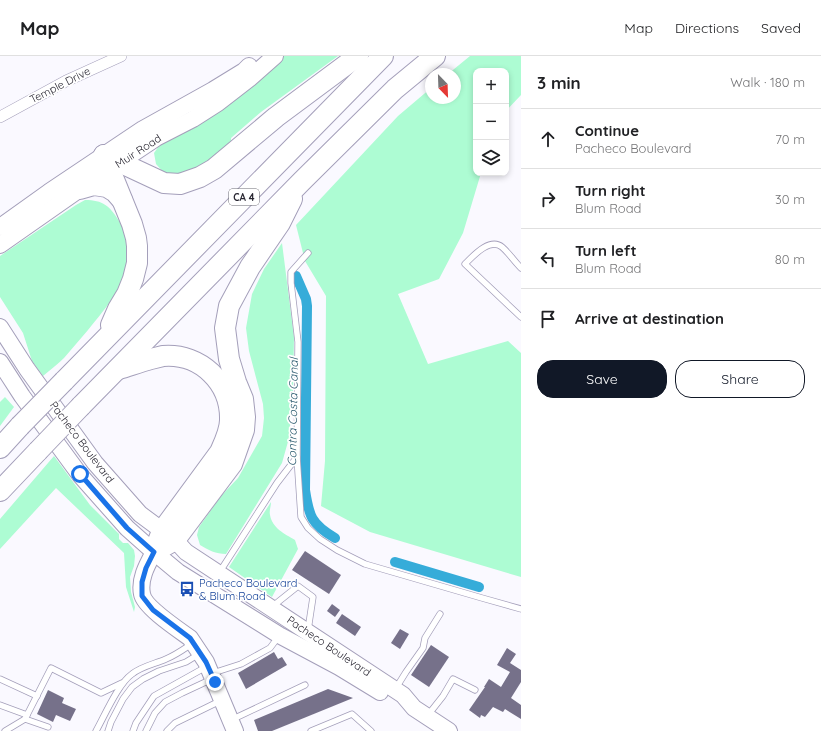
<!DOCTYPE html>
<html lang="en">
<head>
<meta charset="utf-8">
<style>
  :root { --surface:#fff; --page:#f6f6f6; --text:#202124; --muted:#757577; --line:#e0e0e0; --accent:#111827 }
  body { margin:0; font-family:Quicksand,sans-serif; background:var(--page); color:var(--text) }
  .controls { position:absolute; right:12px; top:12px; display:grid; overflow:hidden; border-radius:8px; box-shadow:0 2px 6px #0003 }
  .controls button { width:36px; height:36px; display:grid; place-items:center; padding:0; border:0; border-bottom:1px solid var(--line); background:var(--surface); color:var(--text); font:20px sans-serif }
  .compass { position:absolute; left:425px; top:12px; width:36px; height:36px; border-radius:50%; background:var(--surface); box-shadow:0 2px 6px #0003; rotate:157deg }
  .stop { position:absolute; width:12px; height:12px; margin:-9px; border:3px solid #1a73e8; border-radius:50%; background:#fff }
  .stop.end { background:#1a73e8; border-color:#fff; box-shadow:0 1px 4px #0008 }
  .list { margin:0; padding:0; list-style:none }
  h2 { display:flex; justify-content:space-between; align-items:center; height:52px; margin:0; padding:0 16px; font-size:17px }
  h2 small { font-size:13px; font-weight:400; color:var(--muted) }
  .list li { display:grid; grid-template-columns:26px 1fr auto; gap:12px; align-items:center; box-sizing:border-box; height:60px; padding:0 16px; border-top:1px solid var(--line) }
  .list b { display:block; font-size:15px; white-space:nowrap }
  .list p { margin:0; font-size:13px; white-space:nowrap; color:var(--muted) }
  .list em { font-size:13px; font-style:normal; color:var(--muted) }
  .actions { display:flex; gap:8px; padding:12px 16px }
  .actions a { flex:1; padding:9px 0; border:1px solid var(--accent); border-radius:16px; text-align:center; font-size:14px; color:var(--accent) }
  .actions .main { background:var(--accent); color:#fff }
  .icon { flex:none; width:22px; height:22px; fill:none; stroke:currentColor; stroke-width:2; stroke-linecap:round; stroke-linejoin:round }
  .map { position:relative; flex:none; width:521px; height:675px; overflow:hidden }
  header { display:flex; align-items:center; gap:24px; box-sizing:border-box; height:56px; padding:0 20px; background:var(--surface); border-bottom:1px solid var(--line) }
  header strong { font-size:19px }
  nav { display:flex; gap:22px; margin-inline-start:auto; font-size:14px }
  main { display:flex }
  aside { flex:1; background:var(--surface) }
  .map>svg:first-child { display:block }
</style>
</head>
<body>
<header>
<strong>Map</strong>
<nav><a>Map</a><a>Directions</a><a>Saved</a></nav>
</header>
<main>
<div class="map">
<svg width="521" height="675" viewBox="0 0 521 675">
  <rect width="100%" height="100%" fill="#faf9ff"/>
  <!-- green -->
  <g fill="#adfcd3">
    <path d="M282,0h56l-77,56 -30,26v7l-22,18 -28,11 -17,-1 -8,-9 -2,-11 7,-10z"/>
    <path d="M470,0h51v39l-15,16v-40h-30v102h5l-18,60 -24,46 -41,15 30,70 80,-23 13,12v224l-151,-45 -49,-26 4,-45 1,-165 -21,-35 -9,-36 102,-109 33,-28v10h24v-24h-7z"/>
    <path d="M85,144c18,0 25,6 34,21 5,7 7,18 8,26 2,36 -18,57 -39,83 -8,9 -16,19 -24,28 -6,6 -14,12 -21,18l-11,-15 -9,-28 -23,-36v-41l76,-51z"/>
    <path d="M282,187l12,94 -1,57 -4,44 -7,25 -56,91c-10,0 -18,-4 -26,-9l-3,-10 2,-8 22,-31 17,-18 24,-42 2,-18 -1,-14 -14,-53 -3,-23 6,-34 12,-25z"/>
    <path d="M5,341l9,10 -14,19v-24z"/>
    <path d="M54,400l36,49 29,29v5l4,4h5l6,7 1,6 -1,10 -4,11 1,15 4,15 -1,5 -8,-25 -2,-34 -68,-65 -56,61v-30z"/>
    <path d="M271,446c0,4 -2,9 -1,13 2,13 15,19 25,25l3,9 -26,48 -43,-30z"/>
  </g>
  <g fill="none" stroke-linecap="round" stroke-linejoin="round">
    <!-- canal -->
    <g stroke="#36acd9" stroke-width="10">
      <path d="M296,220l10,23 1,7 -2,184c4,26 6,34 30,48"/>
      <path d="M395,506l84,25"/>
    </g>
  </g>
  <!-- building -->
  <g fill="#76718a">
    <path d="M305,495l36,24 -12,19 -37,-24z"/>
    <path d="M332,548l8,6 -5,7 -8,-6z"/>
    <path d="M342,558l19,13 -6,9 -19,-13z"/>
    <path d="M400,573l9,5 -9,15 -9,-6z"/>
    <path d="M431,589l18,12 -20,30 -18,-12z"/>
    <path d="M507,592l9,6 -6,9 11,7v12l-10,16 10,7v14l-16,-10 -2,3 -10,-5 -8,10 -4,-2 -1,3 -11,-8 16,-23h-1l5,-8 12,8 9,-15 -13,-7z"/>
    <path d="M274,596l4,7 4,-2 5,8 -41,24 -8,-16z"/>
    <path d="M328,633l25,9 -81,33h-14l-4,-11z"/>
    <path d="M48,634l16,8 -2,5 14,6 -6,12 -14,-6 -3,7 -16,-8z"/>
  </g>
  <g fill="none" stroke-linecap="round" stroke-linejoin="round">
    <defs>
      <g id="lane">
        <path d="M521,212c-7,-7 -12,-15 -19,-21 -12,-10 -29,9 -37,17l56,53"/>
        <path d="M297,401l1,-115 -7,-59v-11l17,-19"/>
        <path d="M219,517l58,-90 20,-26 4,60 7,11 12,11 17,11 28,14 117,34 39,11"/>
        <path d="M273,550l25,-20 15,11 -5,33"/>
        <path d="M213,617l28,-9 29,-16 9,-12"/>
        <path d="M0,623l37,17"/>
        <path d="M396,632l10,-16 17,-24 2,-10 15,-24"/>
        <path d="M0,649l27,10"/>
        <path d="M428,659l15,-19 10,-17 22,11"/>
        <path d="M25,663l23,8"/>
        <path d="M231,664l74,-35"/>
        <path d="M5,675l20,-12 26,-51 50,25 21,-10"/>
        <path d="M96,675c9,-16 22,-47 36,-57 10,-8 23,-10 34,-15 10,-4 18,-10 27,-16"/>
        <path d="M108,675l3,-9 12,-23 9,-12 11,-8 16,-8 27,-9 13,-8"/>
        <path d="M133,675l3,-8 18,-27 52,-29"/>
        <path d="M146,675l9,-18 10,-11 17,-9 30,-14"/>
        <path d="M167,675l8,-8 45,-22"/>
        <path d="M311,675l41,-17 19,17"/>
      </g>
      <path id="street" d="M0,61l66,-36 55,-25"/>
      <g id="secondary">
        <path d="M0,171l49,-35 94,-63 70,-39 31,-19 5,-5"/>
        <path d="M0,189l80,-56 76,-51 37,-19 25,-16 31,-24 26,-23"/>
        <path d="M0,271l27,42 68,94 45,51 35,26 11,12 217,143 11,13 35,23"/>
        <path d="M0,306l22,34 58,79 47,53 27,24 24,20 101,63 60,32 41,25"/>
        <path d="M154,496c-7,13 -15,27 -12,42 2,13 37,36 48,44l16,24 29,69"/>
      </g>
      <g id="highway">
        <path d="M104,99l60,28 16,1 20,-7 14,-8 62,-52 82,-61"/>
        <path d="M104,99l28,69 4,14 1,8v17l-4,16 -6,15 -9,15 -7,16"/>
        <path d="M80,133l14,-4 13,2 8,5 7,8"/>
        <path d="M119,313c10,-3 21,-7 32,-10 4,-1 8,-2 12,-3 38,-3 68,27 67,64 0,11 -6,23 -10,32l-58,79 -8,21"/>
        <path d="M64,325l319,-325"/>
        <path d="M81,350l221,-225 93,-92 40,-33"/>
        <path d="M0,392l20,-22"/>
        <path d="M0,435l38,-40"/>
        <path d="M154,496l21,-12 57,-76 12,-34 1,-13 -2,-18 -7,-17 -7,-23 -4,-31 4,-22 21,-39 30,-44 12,-24"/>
      </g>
    </defs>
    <!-- lane casing -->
    <use href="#lane" stroke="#a49fba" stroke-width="7"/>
    <!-- street casing -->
    <use href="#street" stroke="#a49fba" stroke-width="12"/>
    <!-- secondary casing -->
    <use href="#secondary" stroke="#a49fba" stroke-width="18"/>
    <!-- highway casing -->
    <use href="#highway" stroke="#a49fba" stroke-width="22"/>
    <!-- lane -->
    <use href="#lane" stroke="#fff" stroke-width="5.5"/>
    <!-- street -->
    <use href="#street" stroke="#fff" stroke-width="11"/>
    <!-- secondary -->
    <use href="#secondary" stroke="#fff" stroke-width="16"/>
    <!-- highway -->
    <use href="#highway" stroke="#fff" stroke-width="20"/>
    <defs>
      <g id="highway-bridge">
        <path d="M20,370l44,-45"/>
        <path d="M38,395l43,-45"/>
      </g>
    </defs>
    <!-- highway-bridge casing -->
    <use href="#highway-bridge" stroke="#a49fba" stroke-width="22" stroke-linecap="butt"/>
    <!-- highway-bridge -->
    <use href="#highway-bridge" stroke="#fff" stroke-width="20"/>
  </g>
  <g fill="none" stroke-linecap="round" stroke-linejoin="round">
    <!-- route -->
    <path stroke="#1a73e8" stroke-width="5" d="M80,418l47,54 27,24 -8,16 -4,14v14l11,14 37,28 16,24 9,20"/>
  </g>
  <!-- icons -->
  <defs>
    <symbol id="bus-bare" viewBox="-9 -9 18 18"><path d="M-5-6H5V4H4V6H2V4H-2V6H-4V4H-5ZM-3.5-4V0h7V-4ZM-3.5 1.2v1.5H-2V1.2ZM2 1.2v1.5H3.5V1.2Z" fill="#1a4fb4" stroke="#fff" stroke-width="2.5" paint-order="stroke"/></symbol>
  </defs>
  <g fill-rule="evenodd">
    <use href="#bus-bare" x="176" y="522" width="22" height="22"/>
  </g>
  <g text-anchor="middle" stroke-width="3.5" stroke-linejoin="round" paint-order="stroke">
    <!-- shield labels -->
    <rect fill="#fff" stroke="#696870" stroke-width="1" x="229" y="133" width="30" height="16" rx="3"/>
    <g font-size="10" font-weight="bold" fill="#292732">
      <text x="244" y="145">CA 4</text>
    </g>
    <!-- street labels -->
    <g font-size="11" fill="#292732" stroke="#fff">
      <text transform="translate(60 29) rotate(-27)" y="4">Temple Drive</text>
      <text transform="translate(138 95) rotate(-33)" y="4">Muir Road</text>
      <text transform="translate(82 386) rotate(53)" y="4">Pacheco Boulevard</text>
      <text transform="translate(329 590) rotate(34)" y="4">Pacheco Boulevard</text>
    </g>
    <!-- transit labels -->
    <g font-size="11" fill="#164399" stroke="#fff" text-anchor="start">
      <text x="199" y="531">Pacheco Boulevard<tspan x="199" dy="13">&amp; Blum Road</tspan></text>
    </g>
    <!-- water labels -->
    <g font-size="12" font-style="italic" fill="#2d5c70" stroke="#fff">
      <text transform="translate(293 356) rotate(-89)" y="4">Contra Costa Canal</text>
    </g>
  </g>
</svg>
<div class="controls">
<button>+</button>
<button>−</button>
<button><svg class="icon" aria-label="layers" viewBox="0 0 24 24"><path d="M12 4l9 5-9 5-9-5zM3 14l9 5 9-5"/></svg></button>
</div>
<svg class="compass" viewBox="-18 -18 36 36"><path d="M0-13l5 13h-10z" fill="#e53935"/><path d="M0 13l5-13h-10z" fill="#757577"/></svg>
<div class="stop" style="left:80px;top:418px"></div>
<div class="stop end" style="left:215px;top:626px"></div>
</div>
<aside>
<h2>3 min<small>Walk · 180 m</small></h2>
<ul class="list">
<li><svg class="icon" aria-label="ahead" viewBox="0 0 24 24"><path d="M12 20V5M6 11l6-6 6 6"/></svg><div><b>Continue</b><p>Pacheco Boulevard</p></div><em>70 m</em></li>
<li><svg class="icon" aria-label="right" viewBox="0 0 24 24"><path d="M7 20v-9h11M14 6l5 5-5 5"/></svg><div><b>Turn right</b><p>Blum Road</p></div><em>30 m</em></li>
<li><svg class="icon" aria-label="left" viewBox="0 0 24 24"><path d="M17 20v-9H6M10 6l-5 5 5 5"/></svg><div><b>Turn left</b><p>Blum Road</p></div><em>80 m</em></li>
<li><svg class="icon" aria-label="arrive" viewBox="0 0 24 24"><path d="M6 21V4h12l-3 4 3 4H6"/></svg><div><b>Arrive at destination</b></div></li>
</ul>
<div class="actions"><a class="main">Save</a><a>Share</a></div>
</aside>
</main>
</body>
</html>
